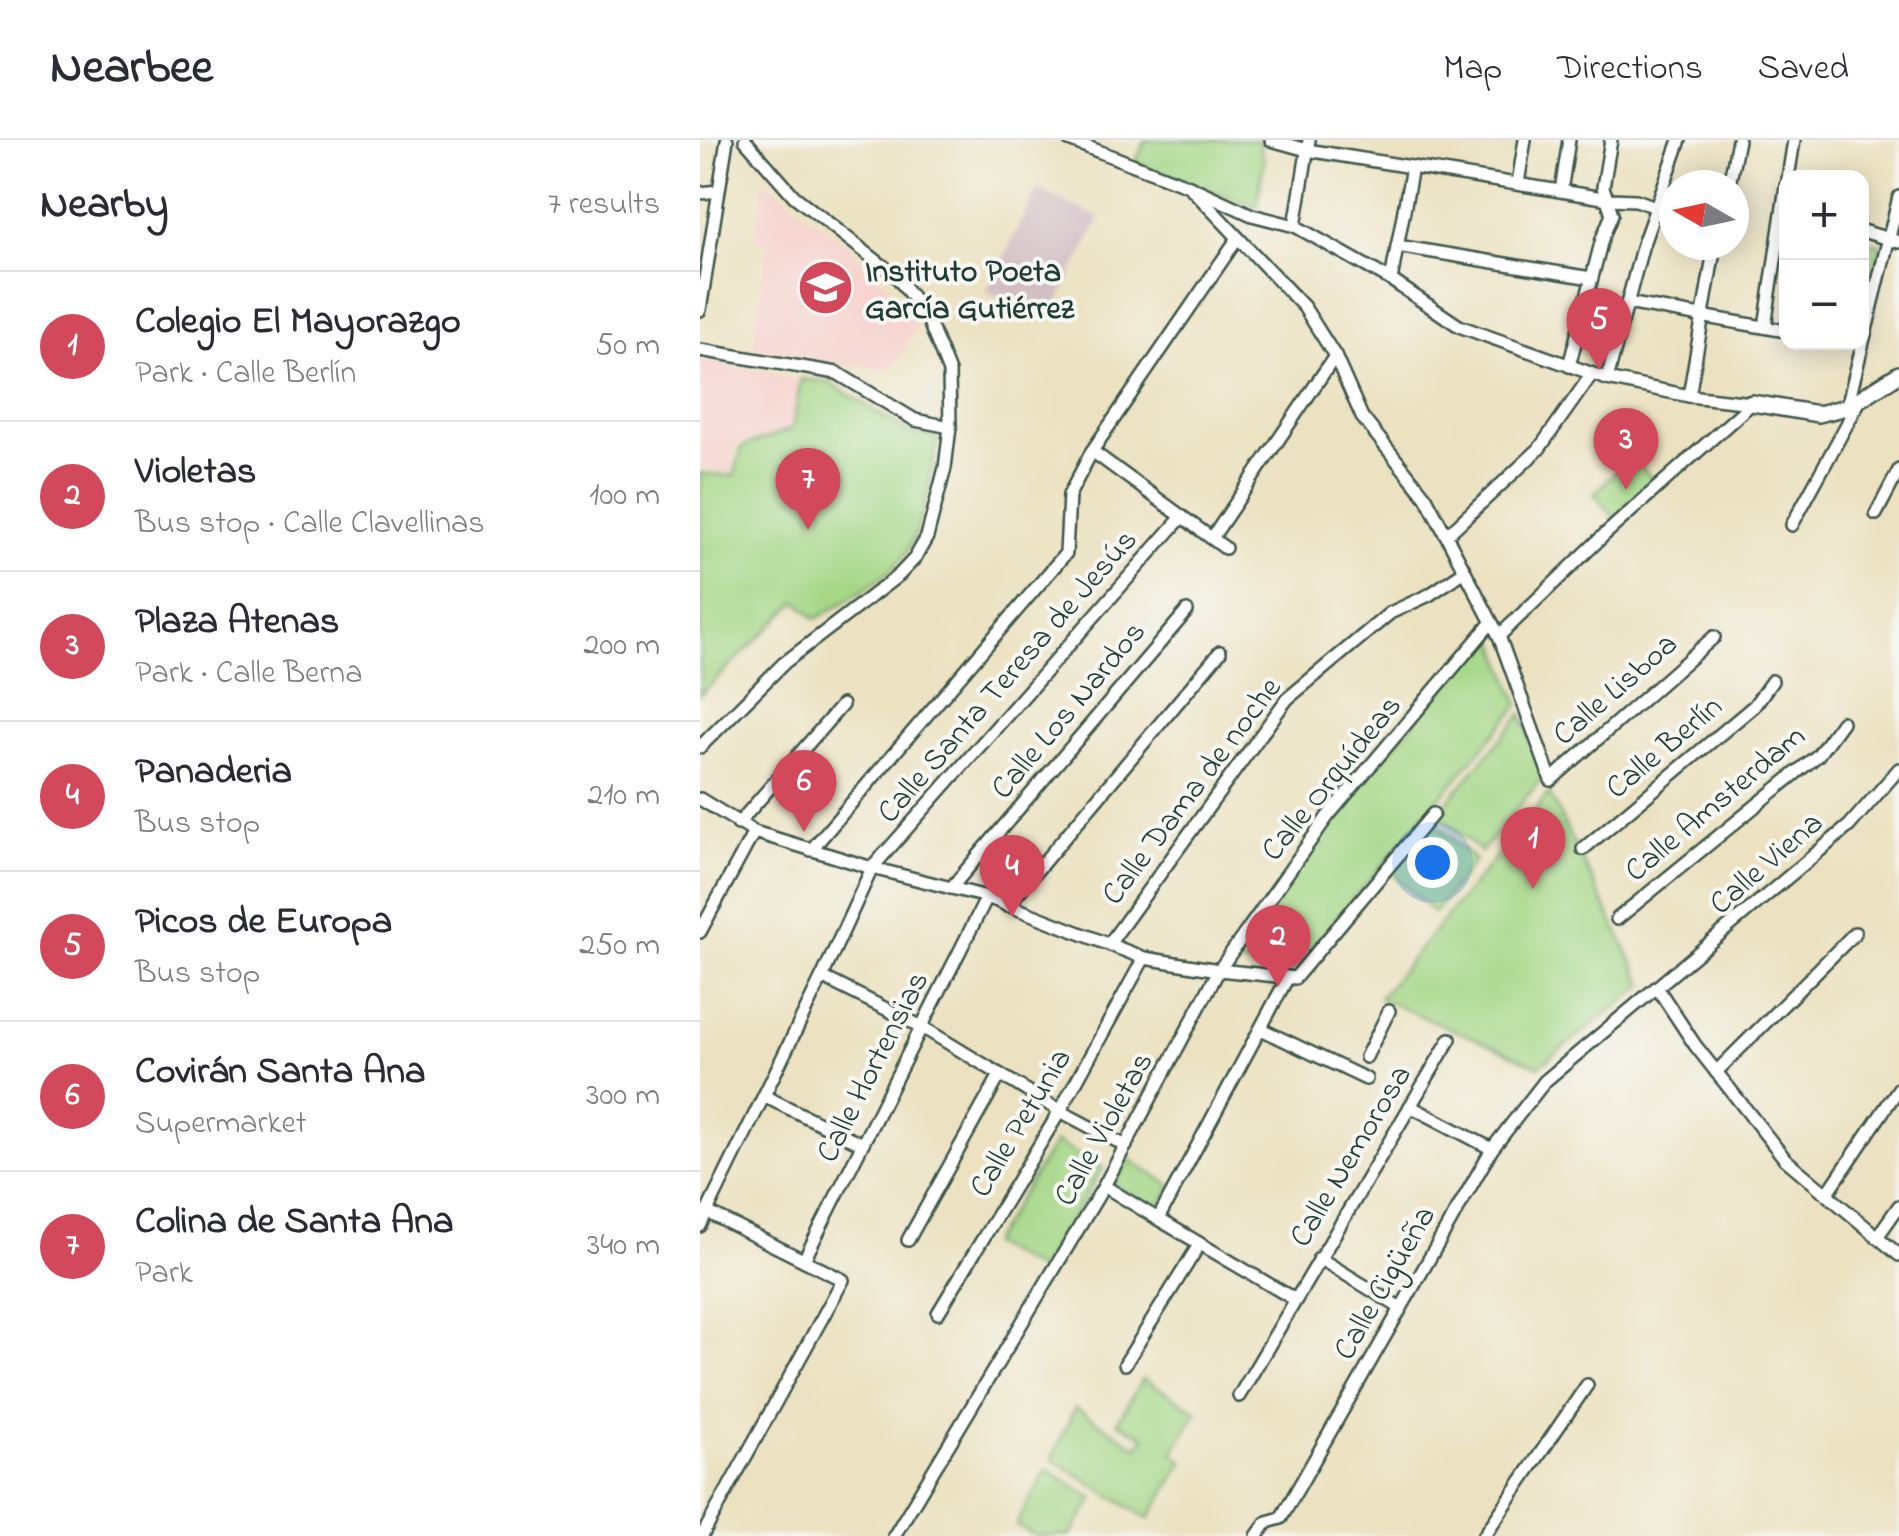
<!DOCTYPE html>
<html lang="en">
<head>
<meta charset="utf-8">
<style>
  :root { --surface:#fff; --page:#f2f2f3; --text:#2b2b33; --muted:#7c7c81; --line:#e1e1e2; --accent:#d1495b }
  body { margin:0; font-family:"Indie Flower",sans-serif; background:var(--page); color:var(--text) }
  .controls { position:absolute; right:30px; top:30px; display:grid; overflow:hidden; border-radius:20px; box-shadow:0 5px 25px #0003 }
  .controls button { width:90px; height:90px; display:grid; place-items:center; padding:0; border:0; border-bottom:2px solid var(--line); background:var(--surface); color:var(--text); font:50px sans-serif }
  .compass { position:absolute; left:959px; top:30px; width:90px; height:90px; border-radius:50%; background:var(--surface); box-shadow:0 5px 25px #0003; rotate:279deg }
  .you { position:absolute; left:732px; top:722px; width:35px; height:35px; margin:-25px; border:8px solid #fff; border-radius:50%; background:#1a73e8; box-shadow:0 0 0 15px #1a73e833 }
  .badge { display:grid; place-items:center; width:65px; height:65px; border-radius:50%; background:var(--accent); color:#fff; font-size:32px; font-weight:700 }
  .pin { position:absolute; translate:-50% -82px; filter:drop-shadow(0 2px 5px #0008) }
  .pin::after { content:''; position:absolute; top:52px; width:35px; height:30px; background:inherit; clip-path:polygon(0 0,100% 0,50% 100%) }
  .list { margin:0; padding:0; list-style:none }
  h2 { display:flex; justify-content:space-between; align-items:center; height:130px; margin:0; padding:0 40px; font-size:42px }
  h2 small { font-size:32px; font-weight:400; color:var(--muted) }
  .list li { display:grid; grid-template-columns:65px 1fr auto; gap:30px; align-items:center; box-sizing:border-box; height:150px; padding:0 40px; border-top:2px solid var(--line) }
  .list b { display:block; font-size:38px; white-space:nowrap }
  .list p { margin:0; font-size:32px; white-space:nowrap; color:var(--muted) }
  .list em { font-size:32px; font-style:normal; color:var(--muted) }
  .map { position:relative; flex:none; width:1199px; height:1396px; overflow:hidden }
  header { display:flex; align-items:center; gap:60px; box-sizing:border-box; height:140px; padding:0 50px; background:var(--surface); border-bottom:2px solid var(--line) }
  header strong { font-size:48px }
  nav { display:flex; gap:55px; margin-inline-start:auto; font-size:35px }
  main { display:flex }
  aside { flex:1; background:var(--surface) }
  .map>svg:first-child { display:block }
</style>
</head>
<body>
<header>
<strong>Nearbee</strong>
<nav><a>Map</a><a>Directions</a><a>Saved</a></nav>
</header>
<main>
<aside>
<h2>Nearby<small>7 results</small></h2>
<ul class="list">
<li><span class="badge">1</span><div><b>Colegio El Mayorazgo</b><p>Park · Calle Berlín</p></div><em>50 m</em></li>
<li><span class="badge">2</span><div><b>Violetas</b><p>Bus stop · Calle Clavellinas</p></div><em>100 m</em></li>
<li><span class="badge">3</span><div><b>Plaza Atenas</b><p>Park · Calle Berna</p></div><em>200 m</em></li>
<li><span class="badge">4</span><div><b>Panaderia</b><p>Bus stop</p></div><em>210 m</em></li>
<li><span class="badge">5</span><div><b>Picos de Europa</b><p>Bus stop</p></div><em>250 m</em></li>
<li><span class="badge">6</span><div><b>Covirán Santa Ana</b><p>Supermarket</p></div><em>300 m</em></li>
<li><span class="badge">7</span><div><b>Colina de Santa Ana</b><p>Park</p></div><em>340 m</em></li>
</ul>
</aside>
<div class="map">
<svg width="1199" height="1396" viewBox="0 0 1199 1396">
  <rect width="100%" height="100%" fill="#f6f6f2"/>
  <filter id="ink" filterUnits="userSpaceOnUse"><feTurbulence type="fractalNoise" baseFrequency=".01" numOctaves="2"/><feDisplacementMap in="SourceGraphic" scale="20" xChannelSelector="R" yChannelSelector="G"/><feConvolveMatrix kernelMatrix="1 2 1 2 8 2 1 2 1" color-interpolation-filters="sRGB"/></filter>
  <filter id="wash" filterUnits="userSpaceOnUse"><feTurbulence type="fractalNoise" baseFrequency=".0048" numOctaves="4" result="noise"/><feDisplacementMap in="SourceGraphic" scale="40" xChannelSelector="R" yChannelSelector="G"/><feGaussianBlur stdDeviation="2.25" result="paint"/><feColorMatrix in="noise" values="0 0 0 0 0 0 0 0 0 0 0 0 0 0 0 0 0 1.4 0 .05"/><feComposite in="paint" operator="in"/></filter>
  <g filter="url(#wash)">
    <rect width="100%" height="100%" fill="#ece2c1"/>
    <!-- built -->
    <g fill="#f7d0cc">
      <path d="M64,43l9,2 38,33 36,25 73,76 -28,52 -140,-21 16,-108 -13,-3z"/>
      <path d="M0,218l101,21 -9,50 -57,16 -2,27 -33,-3z"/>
    </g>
    <!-- industrial -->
    <path fill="#d2bec3" d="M337,49l63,29 -51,103 -62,-30z"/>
    <!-- green -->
    <g fill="#a5d787" stroke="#628a5e" stroke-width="2.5">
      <path d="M446,0h115l-1,9 4,11 -7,47 -122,-44z"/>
      <path d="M1162,100l19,5 -19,78z"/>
      <path d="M101,239l28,3 78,49 31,7c-9,41 -13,105 -48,133 -22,18 -49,33 -74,48l-19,-18 -97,94v-222l34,3 8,-29 50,-18z"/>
      <path d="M931,316l28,30 -41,36 -24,-28z"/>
      <path d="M792,491l27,74 -227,266 -63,-9 123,-167z"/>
      <path d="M822,574l21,63 -62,75 -43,-39z"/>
      <path d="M849,653l95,192 -105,81 -160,-68z"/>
      <path d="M729,677l46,43 -41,53 -47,-44z"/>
      <path d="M355,1002l48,26 -63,103 -50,-27z"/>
      <path d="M428,1019l44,27 -14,23 -45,-24z"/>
      <path d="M443,1239l54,32 -24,42 11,8 -35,58 -97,-60 23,-51 63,39 7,-10 -28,-15z"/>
      <path d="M347,1329l47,30 -24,37h-35l-19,-11z"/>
    </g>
  </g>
  <g filter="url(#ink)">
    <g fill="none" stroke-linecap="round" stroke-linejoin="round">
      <defs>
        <g id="street">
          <path d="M369,0l120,46 63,29 43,11 96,54 68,46 148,53 82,17 63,7"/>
          <path d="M571,0l36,10 302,49 27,1 20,7"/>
          <path d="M1088,38l6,-38"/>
          <path d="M818,43l7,-43"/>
          <path d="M1029,45l9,-45"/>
          <path d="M489,46l115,121 31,49 27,61 64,80 73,139 52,144 163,-143"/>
          <path d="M861,51l8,-51"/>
          <path d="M0,53l18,-2"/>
          <path d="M595,86l14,-86"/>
          <path d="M1162,91l37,11"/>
          <path d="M697,106l194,32"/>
          <path d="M691,140l21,-113"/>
          <path d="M927,163l159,28"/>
          <path d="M0,170l27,-170"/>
          <path d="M1065,187l21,-141"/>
          <path d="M0,210l137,23 78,47 35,7"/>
          <path d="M869,226l33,-127 10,-25 -9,-27 8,-47"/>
          <path d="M907,239l36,-135 37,-104"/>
          <path d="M989,256l26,-151"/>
          <path d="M1147,267l52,-210"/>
          <path d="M392,311l133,97"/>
          <path d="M1176,374l23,-44"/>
          <path d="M1092,385l67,-123"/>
          <path d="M747,395l92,-86 53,-75"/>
          <path d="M512,398l123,-182"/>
          <path d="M799,496l104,-100 149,-133"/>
          <path d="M0,607l84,-84 115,-88 16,-17 12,-21 18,-69 5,-41 -1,-55 -22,-55 -30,-40 -103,-81 -49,-56"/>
          <path d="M0,659l54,33 118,36 115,29 157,61 75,12 76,8 138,-164"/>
          <path d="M38,684l104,-119"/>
          <path d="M883,709l171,-143 18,-25"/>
          <path d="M111,710l255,-297 3,-58 23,-44 145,-212"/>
          <path d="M251,748l236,-277"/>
          <path d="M307,766l213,-254"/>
          <path d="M917,779l201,-164 24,-33"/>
          <path d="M0,792l54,-100"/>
          <path d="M409,804l178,-245 103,-86 39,-18 36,-24"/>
          <path d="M122,837l100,50 138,84 66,35"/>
          <path d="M958,849l37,56 90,114 114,96"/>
          <path d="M563,890l103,49"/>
          <path d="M666,917l23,-46"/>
          <path d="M1016,932l139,-139"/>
          <path d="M64,956l98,48"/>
          <path d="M710,966l82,43"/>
          <path d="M404,1046l54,33 130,-242"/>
          <path d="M1127,1054l72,-106"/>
          <path d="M458,1079l136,80"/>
          <path d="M0,1086l122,-249 50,-109 309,-350"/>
          <path d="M1177,1097l22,-31"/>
          <path d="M208,1100l92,-165"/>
          <path d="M619,1118l80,49"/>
          <path d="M104,1120l183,-363"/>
          <path d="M238,1173l122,-202 84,-153"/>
          <path d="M425,1224l74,-119"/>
          <path d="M539,1256l211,-357"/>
          <path d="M2,1396l141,-256 -136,-68"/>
          <path d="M194,1396l210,-350 115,-216 109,-154 163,-193"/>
          <path d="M557,1396l10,-14 14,-4 211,-369 53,-68 304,-255 50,-57"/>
          <path d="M784,1396l103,-151"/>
        </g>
        <path id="secondary" d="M1052,263l66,11 29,-7 52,-33"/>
      </defs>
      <!-- street casing -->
      <use href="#street" stroke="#3e5649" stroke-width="16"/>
      <!-- secondary casing -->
      <use href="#secondary" stroke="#3e5649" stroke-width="20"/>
      <!-- street -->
      <use href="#street" stroke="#fff" stroke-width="11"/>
      <!-- secondary -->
      <use href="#secondary" stroke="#fff" stroke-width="15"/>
    </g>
  </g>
  <!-- icons -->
  <defs>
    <symbol id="university-disc" viewBox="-11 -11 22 22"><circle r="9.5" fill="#d1495b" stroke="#f6f6f2"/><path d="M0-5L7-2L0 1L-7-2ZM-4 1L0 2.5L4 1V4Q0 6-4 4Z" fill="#fff"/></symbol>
  </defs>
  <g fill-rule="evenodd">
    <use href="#university-disc" x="94" y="116" width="63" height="63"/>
  </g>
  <g text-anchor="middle" stroke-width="8" stroke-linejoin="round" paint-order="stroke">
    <!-- poi labels -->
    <g font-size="32" font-weight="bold" fill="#1f3d34" stroke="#f6f6f2" text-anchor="start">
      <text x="165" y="141">Instituto Poeta<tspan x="165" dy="37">García Gutiérrez</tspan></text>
    </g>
    <!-- street labels -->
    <g font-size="32" fill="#1f3d34" stroke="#f6f6f2">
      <text transform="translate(306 535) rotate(-49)" y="11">Calle Santa Teresa de Jesús</text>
      <text transform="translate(914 548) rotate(-41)" y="11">Calle Lisboa</text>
      <text transform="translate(367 569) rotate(-50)" y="11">Calle Los Nardos</text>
      <text transform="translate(963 606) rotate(-40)" y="11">Calle Berlín</text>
      <text transform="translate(630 637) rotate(-51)" y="11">Calle Orquídeas</text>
      <text transform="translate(490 650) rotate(-53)" y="11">Calle Dama de noche</text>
      <text transform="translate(1014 662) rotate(-40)" y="11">Calle Amsterdam</text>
      <text transform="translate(1065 722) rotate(-41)" y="11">Calle Viena</text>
      <text transform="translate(171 926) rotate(-63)" y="11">Calle Hortensias</text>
      <text transform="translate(319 982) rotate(-59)" y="11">Calle Petunia</text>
      <text transform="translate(402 988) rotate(-61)" y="11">Calle Violetas</text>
      <text transform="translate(649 1015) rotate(-59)" y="11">Calle Nemorosa</text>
      <text transform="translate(683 1142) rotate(-60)" y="11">Calle Cigüeña</text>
    </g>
  </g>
</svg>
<div class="controls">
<button>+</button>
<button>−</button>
</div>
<svg class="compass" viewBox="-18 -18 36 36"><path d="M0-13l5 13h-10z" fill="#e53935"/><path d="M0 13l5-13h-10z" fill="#7c7c81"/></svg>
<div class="you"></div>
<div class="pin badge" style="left:833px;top:749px">1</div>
<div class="pin badge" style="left:578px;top:847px">2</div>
<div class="pin badge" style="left:926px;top:350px">3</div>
<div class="pin badge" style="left:312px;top:777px">4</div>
<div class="pin badge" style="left:899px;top:230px">5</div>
<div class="pin badge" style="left:104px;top:692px">6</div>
<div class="pin badge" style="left:108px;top:390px">7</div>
</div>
</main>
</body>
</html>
